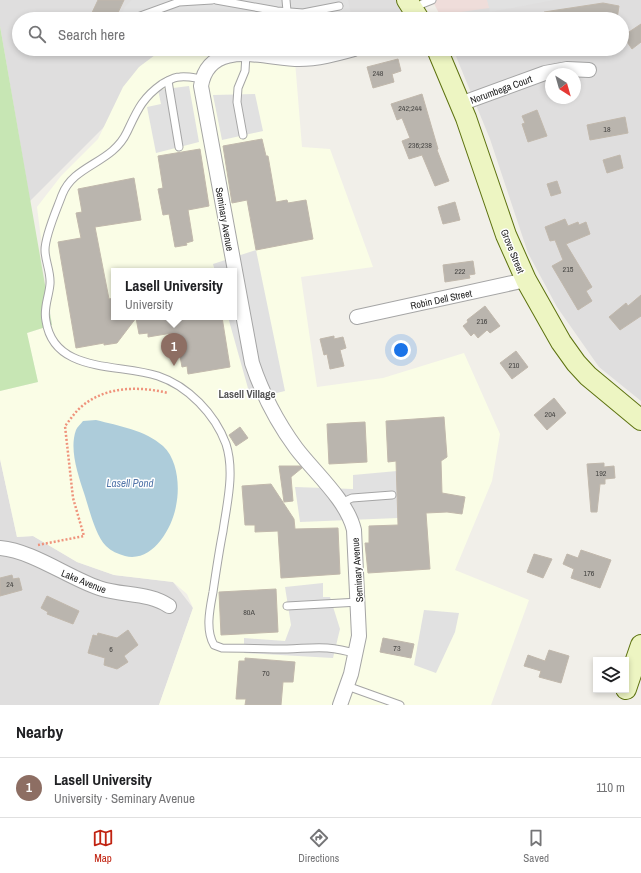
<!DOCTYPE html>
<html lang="en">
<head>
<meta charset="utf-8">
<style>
  :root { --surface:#fff; --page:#f2f2f2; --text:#202124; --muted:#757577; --line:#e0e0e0; --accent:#c12311 }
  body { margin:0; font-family:"Archivo Narrow",sans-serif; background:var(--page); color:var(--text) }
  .controls { position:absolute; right:12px; bottom:12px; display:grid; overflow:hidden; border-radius:0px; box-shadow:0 2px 6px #0003 }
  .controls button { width:36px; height:36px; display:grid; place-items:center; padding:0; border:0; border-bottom:1px solid var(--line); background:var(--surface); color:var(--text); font:20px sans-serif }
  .compass { position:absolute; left:545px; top:68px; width:36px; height:36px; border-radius:50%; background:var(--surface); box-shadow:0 2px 6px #0003; rotate:143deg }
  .you { position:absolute; left:401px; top:350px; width:14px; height:14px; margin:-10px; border:3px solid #fff; border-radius:50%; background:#1a73e8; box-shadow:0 0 0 6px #1a73e833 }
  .badge { display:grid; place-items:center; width:26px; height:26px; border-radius:50%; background:var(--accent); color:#fff; font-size:13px; font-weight:700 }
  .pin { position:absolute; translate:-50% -33px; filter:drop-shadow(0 1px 2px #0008) }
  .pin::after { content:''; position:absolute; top:21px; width:14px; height:12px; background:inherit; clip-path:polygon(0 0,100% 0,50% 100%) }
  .popup { position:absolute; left:111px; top:268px; width:126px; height:52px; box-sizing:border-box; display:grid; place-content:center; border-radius:0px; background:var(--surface); filter:drop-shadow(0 1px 3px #0005); font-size:13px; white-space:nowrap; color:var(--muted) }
  .popup b { font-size:15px; color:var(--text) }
  .popup::after { content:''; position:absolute; left:50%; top:100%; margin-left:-8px; border:8px solid transparent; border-top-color:var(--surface) }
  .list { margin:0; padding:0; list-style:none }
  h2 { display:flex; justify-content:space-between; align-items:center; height:52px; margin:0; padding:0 16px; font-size:17px }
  h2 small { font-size:13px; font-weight:400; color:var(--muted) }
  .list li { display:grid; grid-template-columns:26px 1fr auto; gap:12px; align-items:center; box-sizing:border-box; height:60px; padding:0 16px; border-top:1px solid var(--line) }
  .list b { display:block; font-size:15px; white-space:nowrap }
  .list p { margin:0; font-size:13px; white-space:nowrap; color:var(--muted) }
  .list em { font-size:13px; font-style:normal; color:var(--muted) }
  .icon { flex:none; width:22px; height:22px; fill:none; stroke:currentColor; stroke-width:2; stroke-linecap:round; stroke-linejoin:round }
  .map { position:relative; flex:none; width:641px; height:705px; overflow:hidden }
  .search { position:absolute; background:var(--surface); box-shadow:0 2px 6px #0003; left:12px; right:12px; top:12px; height:44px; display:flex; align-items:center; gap:10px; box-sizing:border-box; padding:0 14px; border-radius:22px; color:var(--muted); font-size:15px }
  .sheet { height:112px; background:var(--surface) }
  nav { display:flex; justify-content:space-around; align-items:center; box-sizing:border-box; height:56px; border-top:1px solid var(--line); background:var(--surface); font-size:11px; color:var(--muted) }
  nav a { display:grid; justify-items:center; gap:2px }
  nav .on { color:var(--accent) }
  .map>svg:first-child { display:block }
</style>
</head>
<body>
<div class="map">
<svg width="641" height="705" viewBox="0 0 641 705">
  <rect width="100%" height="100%" fill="#f1efe9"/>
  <!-- residential -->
  <g fill="#dfdede" fill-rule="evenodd">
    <path d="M0,0h407l12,19h-400v30h146l-61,78 -74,74 -30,-175z"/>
    <path d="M531,0h110v401l-42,-34 -42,-60 -29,-54 -38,-114 -37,-90h169v-30h-181l-3,-7zM551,74h24v24h-24z"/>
    <path d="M0,459l17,78 16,-1 44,26 37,13 59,7 20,26 -34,97h-159z"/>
  </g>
  <!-- commercial -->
  <path fill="#efddda" d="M432,0h112l-104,15z"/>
  <!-- education -->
  <path fill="#fafde6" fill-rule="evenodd" d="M163,49h131l8,98 28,2 43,118 -72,10 16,110 66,-9 81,-25 36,81 -8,47 -37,89 74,30 -38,105h-332l34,-97 -6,-14 -14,-12 -59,-7 -37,-13 -44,-26 -16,1 -17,-78v-68l38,-9 -11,-49 25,-8 -15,-118 24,-31 37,-37 25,-52 16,-20zM114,271h120v46h-120z"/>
  <!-- grass -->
  <path fill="#c7e6b4" d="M0,26l52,299 -25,8 11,49 -38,9z"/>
  <!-- parking -->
  <g fill="#e1e1e1">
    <path d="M132,0h216l4,19h-233l6,-12z"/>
    <path d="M487,0h67l-64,12z"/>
    <path d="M189,86l10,56 -43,11 -9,-46 14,-3 -3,-14z"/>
    <path d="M255,94l8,37 -41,9 -9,-45z"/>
    <path d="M256,250l29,141 -34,8 -23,-82h6v-46h-19l-2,-7z"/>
    <path d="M397,471l1,47 -98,4 -5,-35 58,2v-14z"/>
    <path d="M323,583v14h7l10,32 -7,29 -89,-5v-15l41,3 6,-16 -6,-38z"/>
    <path d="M424,610l35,3 -4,19 -19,41 -22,-8z"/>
  </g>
  <!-- water -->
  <path fill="#adccda" d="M96,420c23,6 49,10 67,26 15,14 17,41 13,60 -4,23 -24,57 -51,50 -7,-2 -14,-5 -19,-10 -11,-11 -17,-38 -22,-53 -6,-18 -15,-44 -8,-63 1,-3 5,-6 7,-9z"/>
  <!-- building -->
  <g fill="#bab5ae" stroke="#c1b8ac">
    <path d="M98,0h26l-9,19h-26z"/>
    <path d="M603,3l16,3 -2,13 -29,-4 1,4h-44l-1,-7z"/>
    <path d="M641,24v18l-9,7 -9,-13z"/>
    <path d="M398,59l3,12 -9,3 2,8 -21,6 -6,-21z"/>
    <path d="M422,94l16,55 -1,1 12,31 -14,5 -13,-31 -13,4 -7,-18 8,-3 -8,-20 -5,2 -6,-16z"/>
    <path d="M537,110l10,26 -19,6 -6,-18 3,-1 -3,-7z"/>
    <path d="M625,117l3,16 -38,7 -3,-15z"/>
    <path d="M262,139l4,17h2l8,46 11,-2 1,3 18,-3 7,39 -57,11 -9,-50 -15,3 -9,-57z"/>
    <path d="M200,149l9,57 -21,4 5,31 -7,2 1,2 -12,2 -6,-33 -6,1 -5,-26 5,-1 -5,-32z"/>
    <path d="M620,155l3,13 -16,5 -4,-13z"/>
    <path d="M134,178l7,42 -46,7 14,72 5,-1v19h108l8,50 -42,7 -1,-8 -5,1 -4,-22 -4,1 -2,-13 -24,4v-4l-9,1 -3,-16 -19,25 -13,2v-2l-28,5 -18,-106 23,-4 -5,-25 6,-1 -4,-23z"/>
    <path d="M557,181l4,12 -10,3 -4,-12z"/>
    <path d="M455,202l5,18 -17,4 -5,-17z"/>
    <path d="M565,219l3,7 10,-4 1,3 7,-3 4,12 -24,10 26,43 -6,4 6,10 -14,9 -26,-44 11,-6 -8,-20 -5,1 -5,-14z"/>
    <path d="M473,261l2,13 -6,1 1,3 -25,4 -2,-17z"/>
    <path d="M641,295v21l-21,14 -11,-13 17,-14 2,3z"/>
    <path d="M485,306l15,20 -10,7 -3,-3 -9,8 -4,-5 -3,3 -8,-10 5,-4 -1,-2z"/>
    <path d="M334,336v3l9,-2 3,11 -6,2 4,16 -14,3 -3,-15 -3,1 -4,-16z"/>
    <path d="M516,351l12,16 -16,12 -12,-16z"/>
    <path d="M554,398l12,15 -19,17 -13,-15z"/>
    <path d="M444,417l3,40 -6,4 1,32 23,4 -3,17 -15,-2 -21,1 4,56 -62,4 -3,-30h4v-17l29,-1 -2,-64 -8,1 -2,-41z"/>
    <path d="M365,422l2,40 -38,2 -2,-40z"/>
    <path d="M240,427l8,11 -12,8 -7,-11z"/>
    <path d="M604,463v4l10,-1 1,12 -10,1v5h-5l-3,28h-6l-4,-48z"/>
    <path d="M279,466h21l2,2 -11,9 2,24 -9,1z"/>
    <path d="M271,484l23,35 1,10 43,-1 2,46 -59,4 -3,-47 -23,1v-7h-10l-3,-39z"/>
    <path d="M581,550l30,10 -11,28 -29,-10 3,-9 -11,-5 4,-10 11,4z"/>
    <path d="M534,554l18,5 -9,19 -16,-6z"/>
    <path d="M12,575l1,4 6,-1 3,12 -22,6v-18z"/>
    <path d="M276,589l2,43 -57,3 -2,-43z"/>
    <path d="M47,596l32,15 -6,13 -26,-10 1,-2 -7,-4z"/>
    <path d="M128,630l10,15 -14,11 4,6 -11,7 -13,-4 1,-7 -17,-5 5,-18 4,1 1,-3 19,5z"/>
    <path d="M383,638l31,6 -3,14 -31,-6z"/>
    <path d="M549,650l20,6 -8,27 -22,-6 2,-6 -17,-5 4,-11 17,6z"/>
    <path d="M245,658l50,4 -2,20h-10l-2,23h-36l1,-6h-10l3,-38h6z"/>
  </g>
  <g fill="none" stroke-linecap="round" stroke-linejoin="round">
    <defs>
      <g id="service">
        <path d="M216,0l61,11 26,2 36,-7"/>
        <path d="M286,0l1,11"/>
        <path d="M422,4l10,-4"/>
        <path d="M132,19l47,-17 33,-2"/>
        <path d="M203,79c-8,-1 -16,-3 -23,-2 -7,0 -12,4 -18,7 -20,14 -25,27 -35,48 -15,32 -53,32 -65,63 -5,14 -17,40 -17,55 0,11 6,22 5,34 -1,13 -7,24 -4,37 8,53 73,42 112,55 30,10 57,38 68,68 9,28 1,59 -3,87 -4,20 -7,41 -10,61 -3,16 -8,38 1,53l8,3c21,0 43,1 65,1 29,-1 40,-4 70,5"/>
        <path d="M168,81l11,66"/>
        <path d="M243,135l-6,-33 1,-14 7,-17 1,-17"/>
        <path d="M341,503l11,-5 40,-3"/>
        <path d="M287,606l72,-4"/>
        <path d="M347,686l53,19"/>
      </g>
      <g id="minor">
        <path d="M460,104l85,-31 22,-4 22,1"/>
        <path d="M357,317l169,-37"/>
        <path d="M0,548c33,3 67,29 99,40 23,8 50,4 70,18"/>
        <path d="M340,705l11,-31 8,-38 -5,-106c-7,-30 -40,-58 -58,-82 -19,-26 -34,-55 -44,-85l-51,-277c8,-49 66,-27 98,-27 19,0 37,-5 55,-10"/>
      </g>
      <g id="secondary">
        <path d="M407,0l12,19"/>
        <path d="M437,49l29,69 40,117 20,45 35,62 15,21 12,13 53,44"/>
        <path d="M626,689l15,-44"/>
      </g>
    </defs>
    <!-- service casing -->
    <use href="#service" stroke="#a5a5a5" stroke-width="9"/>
    <!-- minor casing -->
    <use href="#minor" stroke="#a5a5a5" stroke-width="16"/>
    <!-- secondary casing -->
    <use href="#secondary" stroke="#5d720f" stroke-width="22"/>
    <!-- path -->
    <path stroke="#ef937c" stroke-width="2.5" stroke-dasharray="2 2" stroke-linecap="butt" d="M38,545l46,-9 -11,-38 -8,-72c5,-6 10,-14 16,-19 24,-21 58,-21 87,-14"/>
    <!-- service -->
    <use href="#service" stroke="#fff" stroke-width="7"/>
    <!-- minor -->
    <use href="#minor" stroke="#fff" stroke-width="14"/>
    <!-- secondary -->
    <use href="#secondary" stroke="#edf5c2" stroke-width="20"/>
  </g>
  <g text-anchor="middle" stroke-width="3" stroke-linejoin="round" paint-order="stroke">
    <!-- number labels -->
    <g font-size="8" fill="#474644">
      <text x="378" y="76">248</text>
      <text x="410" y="111">242;244</text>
      <text x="607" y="132">18</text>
      <text x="420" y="148">236;238</text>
      <text x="568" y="272">215</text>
      <text x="460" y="274">222</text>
      <text x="482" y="324">216</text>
      <text x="514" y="368">210</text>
      <text x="550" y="417">204</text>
      <text x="601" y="476">192</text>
      <text x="589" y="576">176</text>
      <text x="10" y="587">24</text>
      <text x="249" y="615">80A</text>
      <text x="397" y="651">73</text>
      <text x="111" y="652">6</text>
      <text x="266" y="676">70</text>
    </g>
    <!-- street labels -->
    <g font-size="10" fill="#212121" stroke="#fff">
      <text transform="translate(501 89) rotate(-20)" y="4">Norumbega Court</text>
      <text transform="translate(225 219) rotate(80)" y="4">Seminary Avenue</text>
      <text transform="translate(513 251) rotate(68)" y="4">Grove Street</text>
      <text transform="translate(441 299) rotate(-12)" y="4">Robin Dell Street</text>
      <text transform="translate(357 570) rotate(-94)" y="4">Seminary Avenue</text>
      <text transform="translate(84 581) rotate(22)" y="4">Lake Avenue</text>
    </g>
    <!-- neighbourhood labels -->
    <g font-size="11" font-weight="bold" fill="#545454" stroke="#fff">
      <text x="247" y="398">Lasell Village</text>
    </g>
    <!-- water labels -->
    <g font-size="11" font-style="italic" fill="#5477aa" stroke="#fff">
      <text x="130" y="487">Lasell Pond</text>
    </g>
  </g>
</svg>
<div class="controls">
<button><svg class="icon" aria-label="layers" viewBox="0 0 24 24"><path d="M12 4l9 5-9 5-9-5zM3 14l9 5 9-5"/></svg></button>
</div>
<svg class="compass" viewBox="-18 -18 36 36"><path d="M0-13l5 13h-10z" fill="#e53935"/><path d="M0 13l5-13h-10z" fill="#757577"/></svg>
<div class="you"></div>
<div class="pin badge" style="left:174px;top:366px;background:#8d6e63">1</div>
<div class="popup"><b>Lasell University</b>University</div>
<div class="search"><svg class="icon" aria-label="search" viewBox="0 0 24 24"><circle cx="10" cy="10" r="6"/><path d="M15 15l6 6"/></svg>Search here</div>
</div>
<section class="sheet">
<h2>Nearby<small></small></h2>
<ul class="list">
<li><span class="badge" style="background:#8d6e63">1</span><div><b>Lasell University</b><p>University · Seminary Avenue</p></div><em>110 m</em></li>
</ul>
</section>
<nav>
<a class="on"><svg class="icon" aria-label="map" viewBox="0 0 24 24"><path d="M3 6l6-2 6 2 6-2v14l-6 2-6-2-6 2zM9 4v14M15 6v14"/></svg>Map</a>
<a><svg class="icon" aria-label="directions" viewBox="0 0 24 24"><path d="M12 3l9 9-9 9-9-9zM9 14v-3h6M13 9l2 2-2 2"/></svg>Directions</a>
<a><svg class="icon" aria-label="saved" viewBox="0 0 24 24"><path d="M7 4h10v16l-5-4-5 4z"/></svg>Saved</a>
</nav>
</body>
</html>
